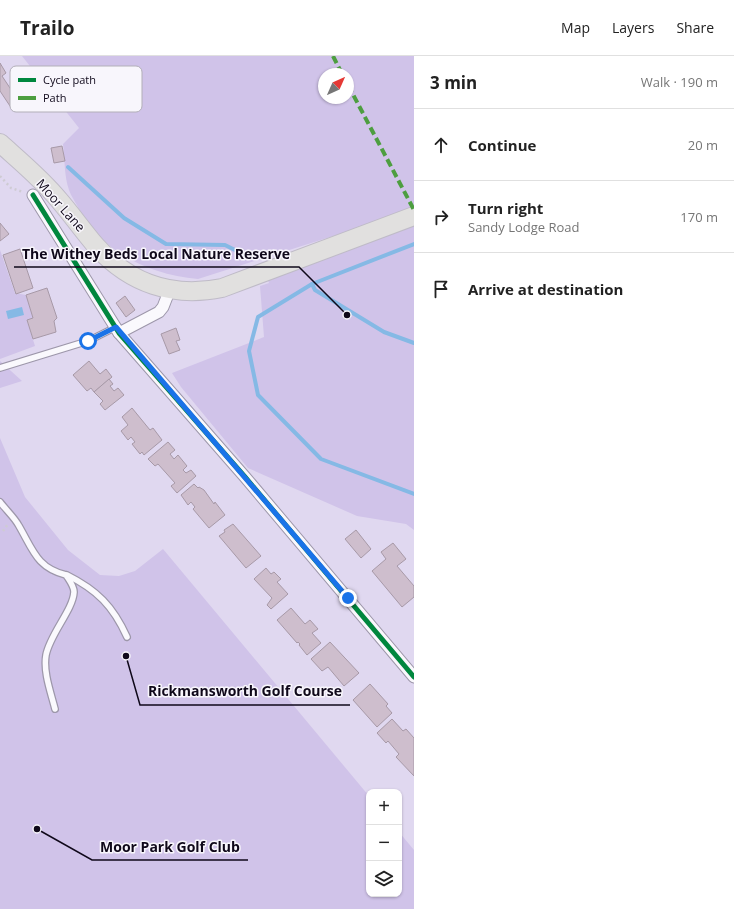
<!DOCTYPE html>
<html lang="en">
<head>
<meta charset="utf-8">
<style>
  :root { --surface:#fff; --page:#f2f2f2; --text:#222; --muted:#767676; --line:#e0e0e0 }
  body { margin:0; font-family:"Open Sans",sans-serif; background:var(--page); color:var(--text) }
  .controls { position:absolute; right:12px; bottom:12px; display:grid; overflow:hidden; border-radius:8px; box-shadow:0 1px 3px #0004 }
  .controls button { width:36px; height:36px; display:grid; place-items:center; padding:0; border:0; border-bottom:1px solid var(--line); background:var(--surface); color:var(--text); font:20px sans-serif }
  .compass { position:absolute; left:318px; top:12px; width:36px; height:36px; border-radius:50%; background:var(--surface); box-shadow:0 1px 3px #0004; rotate:45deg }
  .stop { position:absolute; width:12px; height:12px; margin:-9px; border:3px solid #1a73e8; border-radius:50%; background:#fff }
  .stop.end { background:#1a73e8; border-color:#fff; box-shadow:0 1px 4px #0008 }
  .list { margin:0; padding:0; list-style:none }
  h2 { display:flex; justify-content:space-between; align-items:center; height:52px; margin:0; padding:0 16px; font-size:17px }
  h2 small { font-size:13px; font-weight:400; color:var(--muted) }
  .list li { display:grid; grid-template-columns:26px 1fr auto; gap:12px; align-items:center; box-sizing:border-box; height:72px; padding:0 16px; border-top:1px solid var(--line) }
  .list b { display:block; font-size:15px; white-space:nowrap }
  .list p { margin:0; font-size:13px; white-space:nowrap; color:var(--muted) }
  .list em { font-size:13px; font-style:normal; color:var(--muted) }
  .icon { flex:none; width:22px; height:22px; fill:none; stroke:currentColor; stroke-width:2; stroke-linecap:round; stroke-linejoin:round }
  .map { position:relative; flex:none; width:414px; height:853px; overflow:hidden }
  header { display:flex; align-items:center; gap:24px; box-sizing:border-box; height:56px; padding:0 20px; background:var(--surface); border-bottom:1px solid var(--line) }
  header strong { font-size:19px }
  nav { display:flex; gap:22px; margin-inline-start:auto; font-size:14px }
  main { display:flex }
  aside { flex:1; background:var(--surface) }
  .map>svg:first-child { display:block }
</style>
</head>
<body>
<header>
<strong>Trailo</strong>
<nav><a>Map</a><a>Layers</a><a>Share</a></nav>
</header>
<main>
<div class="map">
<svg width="414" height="853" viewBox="0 0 414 853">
  <rect width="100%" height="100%" fill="#e0d8f0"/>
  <!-- green -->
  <g fill="#d0c3e9" fill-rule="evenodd">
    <path d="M22,0h392v150l-65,25 -151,48c-50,-5 -93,-25 -119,-70 -3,-6 -8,-13 -10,-19 -5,-14 -4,-31 -6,-46l16,-16zM324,18h24v24h-24z"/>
    <path d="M414,160v314l-8,-6 -49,-8 -109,-48 -67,-81 -9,-14 92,-36 -4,-51 9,-3 -4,-11z"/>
    <path d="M0,194l15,43 11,2 7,23 -6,3 8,25 -35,13z"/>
    <path d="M0,305l22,20 -22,7z"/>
    <path d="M0,382l25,59 43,53 32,25 19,1 16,-5 28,-22 206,247v98h30v-62l15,18v59h-414z"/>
  </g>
  <!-- water -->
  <path fill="#85b9e5" d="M22,251l2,8 -16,4 -2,-8z"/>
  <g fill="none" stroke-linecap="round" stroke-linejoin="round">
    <!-- stream -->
    <g stroke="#85b9e5" stroke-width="4">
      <path d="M68,111l56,51 42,26 59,1 24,12"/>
      <path d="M414,188l-102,40 3,6 69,42 30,11"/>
      <path d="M312,228l-54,33 -9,34 9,44 63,64 93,35"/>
    </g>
  </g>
  <!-- building -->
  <g fill="#cebecd" stroke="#a799a7">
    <path d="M0,7l6,10 -4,3 18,27 -8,6 -12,-18z"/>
    <path d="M62,90l3,15 -11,2 -3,-15z"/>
    <path d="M0,167l9,11 -9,7z"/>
    <path d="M20,193l13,39 -17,6 -13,-39z"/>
    <path d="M47,232l10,30 -3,3 2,11 -23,7 -6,-19 6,-2 -7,-23z"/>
    <path d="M125,240l10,14 -9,7 -10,-14z"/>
    <path d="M176,272l4,12 -4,1 4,9 -11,4 -8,-20z"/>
    <path d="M89,305l11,13 6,-5 6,8 -18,15 -3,-4 -4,3 -14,-16z"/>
    <path d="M109,323l4,5 -3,2 4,5 4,-3 6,7 -19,15 -5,-6 3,-3 -9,-9z"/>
    <path d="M132,352l18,22 3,-2 9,12 -18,15 -2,-3 -2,2 -8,-10 3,-2 -4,-5 -3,3 -7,-9 7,-6 -6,-8z"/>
    <path d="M168,386l7,8 -5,4 4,5 4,-4 9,11 -4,4 3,3 5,-3 5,6 -19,17 -6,-7 4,-3 -17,-19 -3,2 -7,-7z"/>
    <path d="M194,428l4,4 1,-1 5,3 10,14 1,-2 10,13 -16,13 -16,-19 2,-2 -4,-5 -3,3 -7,-10z"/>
    <path d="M233,468l28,32 -15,12 -27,-32 6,-4 -1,-2z"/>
    <path d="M356,474l15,19 -10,9 -16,-19z"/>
    <path d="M393,487l13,16 -9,7 17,20v11l-12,10 -30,-36 14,-12 -5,-7z"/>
    <path d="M266,512l5,6 3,-2 7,7 -4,3 11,12 -17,15 -4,-4 5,-7 -18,-19z"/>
    <path d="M291,552l14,16 5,-4 8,9 -6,4 9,10 -14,12 -8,-10 1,-1 -2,-2 -1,1 -20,-23z"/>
    <path d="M330,586l29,31 -15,13 -16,-19 -6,4 -11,-12z"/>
    <path d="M370,628l18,20 -2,2 6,7 -15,14 -24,-27z"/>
    <path d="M392,663l11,12 3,-2 8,9v38l-18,-19 3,-3 -11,-13 -2,2 -9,-10z"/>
  </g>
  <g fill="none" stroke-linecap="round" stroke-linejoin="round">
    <defs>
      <g id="service">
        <path d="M0,312l88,-27 28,-14"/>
        <path d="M0,446c6,8 15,16 19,24 14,24 18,42 47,49 3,5 8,11 8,17 -1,18 -24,42 -28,63 -3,17 5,38 9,54"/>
        <path d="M67,519c30,15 46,31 60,62"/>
      </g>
      <g id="minor">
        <path d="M33,139l86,138 126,144 169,200"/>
        <path d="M119,277l40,-21 4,-5 7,-18"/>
      </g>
      <path id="primary" d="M0,87c20,18 42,36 59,57 13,15 24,31 37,46 34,38 77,52 126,42l192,-72"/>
    </defs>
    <!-- service casing -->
    <use href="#service" stroke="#9d97aa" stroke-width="8"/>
    <!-- minor casing -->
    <use href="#minor" stroke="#9d97aa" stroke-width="13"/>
    <!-- primary casing -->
    <use href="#primary" stroke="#bfbbc7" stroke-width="20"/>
    <!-- path -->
    <g stroke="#cecbd3" stroke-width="2.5" stroke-dasharray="2 3" stroke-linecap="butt">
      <path d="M0,120l11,12 12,4"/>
      <path d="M3,475l5,-7"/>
    </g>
    <!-- service -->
    <use href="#service" stroke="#faf9fd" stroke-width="5.5"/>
    <!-- minor -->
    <use href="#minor" stroke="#faf9fd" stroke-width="11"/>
    <!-- primary -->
    <use href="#primary" stroke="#e1e0df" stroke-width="18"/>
    <!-- quiet -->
    <g stroke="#4d9e40" stroke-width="4" stroke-dasharray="8 4" stroke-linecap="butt">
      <path d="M333,0l9,18"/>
      <path d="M348,29l66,125"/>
    </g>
    <defs>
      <path id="cycleway" d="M33,139l86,138 126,144 169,200"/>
    </defs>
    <!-- cycleway casing -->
    <use href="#cycleway" stroke="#f8f6fc" stroke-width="8"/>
    <!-- cycleway -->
    <use href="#cycleway" stroke="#00873e" stroke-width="5"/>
  </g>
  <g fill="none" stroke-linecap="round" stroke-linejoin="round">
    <!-- route -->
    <path stroke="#1a73e8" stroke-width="5" d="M88,285l28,-14 232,271"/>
  </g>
  <g text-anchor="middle" stroke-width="3" stroke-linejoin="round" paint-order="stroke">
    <!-- street labels -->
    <g font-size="13" fill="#0f081a" stroke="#f8f6fc">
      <text transform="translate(61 149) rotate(48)" y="5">Moor Lane</text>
    </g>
  </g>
  <!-- legend -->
  <rect x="10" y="10" width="132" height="46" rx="6" fill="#f8f6fc" stroke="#b2afb8" stroke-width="1"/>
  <rect x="18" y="22" width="18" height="4" fill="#00873e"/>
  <rect x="18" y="40" width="18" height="4" fill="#4d9e40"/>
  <g font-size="11" fill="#0f081a">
    <text x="43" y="28">Cycle path</text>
    <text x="43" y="46">Path</text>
  </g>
  <!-- callouts -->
  <path fill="none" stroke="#0f081a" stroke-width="1.5" d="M347 259L299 211H14M126 600L140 649H350M37 773L92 804H248"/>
  <g fill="#0f081a" stroke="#f8f6fc" stroke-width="1.5">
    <circle cx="347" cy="259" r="4"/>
    <circle cx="126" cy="600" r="4"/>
    <circle cx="37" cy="773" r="4"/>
  </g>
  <g font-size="14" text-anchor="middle" font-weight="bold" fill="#0f081a" stroke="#f8f6fc" stroke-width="3" stroke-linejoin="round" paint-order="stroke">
    <text x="156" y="203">The Withey Beds Local Nature Reserve</text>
    <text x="245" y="640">Rickmansworth Golf Course</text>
    <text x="170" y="796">Moor Park Golf Club</text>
  </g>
</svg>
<div class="controls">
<button>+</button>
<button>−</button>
<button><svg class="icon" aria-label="layers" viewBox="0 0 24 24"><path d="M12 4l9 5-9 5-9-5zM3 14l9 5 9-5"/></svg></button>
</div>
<svg class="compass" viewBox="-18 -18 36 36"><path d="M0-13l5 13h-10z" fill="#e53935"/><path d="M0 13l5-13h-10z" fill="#767676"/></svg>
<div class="stop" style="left:88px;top:285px"></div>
<div class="stop end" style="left:348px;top:542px"></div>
</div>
<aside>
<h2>3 min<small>Walk · 190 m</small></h2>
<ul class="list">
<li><svg class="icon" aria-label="ahead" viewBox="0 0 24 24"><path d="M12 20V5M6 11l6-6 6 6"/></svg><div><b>Continue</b></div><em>20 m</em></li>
<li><svg class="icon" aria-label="right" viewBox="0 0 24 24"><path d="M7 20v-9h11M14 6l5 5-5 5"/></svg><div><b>Turn right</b><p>Sandy Lodge Road</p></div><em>170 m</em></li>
<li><svg class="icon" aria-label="arrive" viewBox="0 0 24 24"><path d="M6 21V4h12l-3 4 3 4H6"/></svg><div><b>Arrive at destination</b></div></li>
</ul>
</aside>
</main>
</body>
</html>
